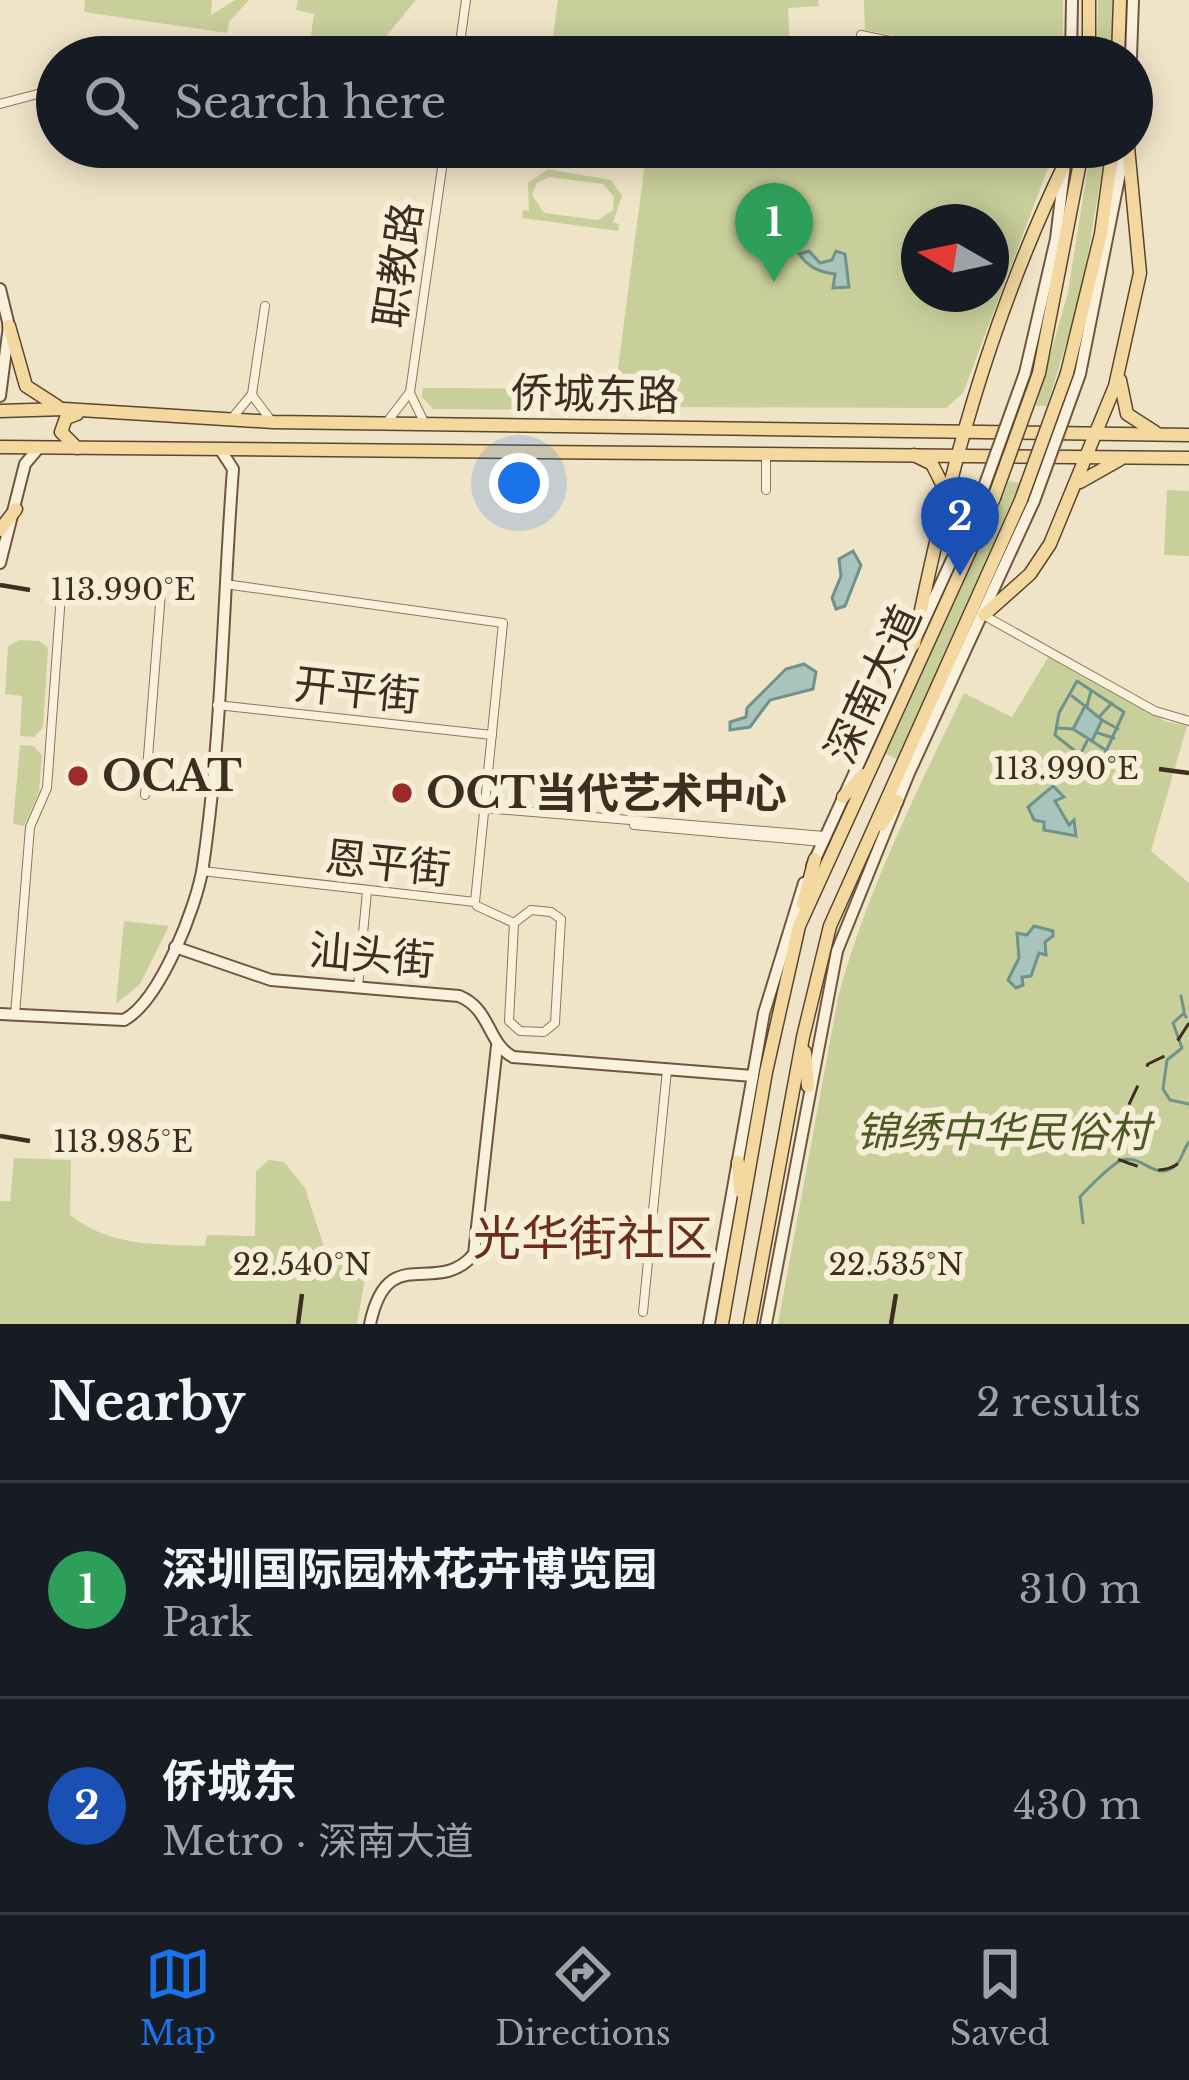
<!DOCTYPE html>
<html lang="en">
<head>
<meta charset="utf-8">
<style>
  :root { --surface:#171b24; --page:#242831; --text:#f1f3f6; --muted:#9ea1a6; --line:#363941; --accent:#1a73e8 }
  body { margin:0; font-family:"Libre Baskerville","Noto Sans SC",serif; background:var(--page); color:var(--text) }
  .compass { position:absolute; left:901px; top:204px; width:108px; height:108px; border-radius:50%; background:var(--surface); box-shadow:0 6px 30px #0003; rotate:279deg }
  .you { position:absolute; left:519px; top:483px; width:42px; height:42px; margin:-30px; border:9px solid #fff; border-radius:50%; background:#1a73e8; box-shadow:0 0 0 18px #1a73e833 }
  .badge { display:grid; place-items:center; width:78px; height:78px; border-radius:50%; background:var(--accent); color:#fff; font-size:39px; font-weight:700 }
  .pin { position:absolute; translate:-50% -99px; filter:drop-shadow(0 3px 6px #0008) }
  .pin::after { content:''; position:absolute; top:63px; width:42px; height:36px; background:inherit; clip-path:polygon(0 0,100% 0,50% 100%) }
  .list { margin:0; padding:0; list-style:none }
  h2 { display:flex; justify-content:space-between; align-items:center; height:156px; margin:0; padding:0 48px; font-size:51px }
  h2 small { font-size:39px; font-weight:400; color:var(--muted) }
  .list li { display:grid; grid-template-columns:78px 1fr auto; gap:36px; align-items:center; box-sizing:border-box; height:216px; padding:0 48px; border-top:3px solid var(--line) }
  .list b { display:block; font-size:45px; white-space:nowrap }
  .list p { margin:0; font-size:39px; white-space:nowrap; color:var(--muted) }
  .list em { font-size:39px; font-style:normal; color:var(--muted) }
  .icon { flex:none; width:66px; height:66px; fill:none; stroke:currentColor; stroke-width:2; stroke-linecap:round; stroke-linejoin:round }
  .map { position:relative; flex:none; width:1189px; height:1324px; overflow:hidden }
  .search { position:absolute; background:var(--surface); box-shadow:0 6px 30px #0003; left:36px; right:36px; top:36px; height:132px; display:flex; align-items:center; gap:30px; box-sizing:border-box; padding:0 42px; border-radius:66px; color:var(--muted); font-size:45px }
  .sheet { height:588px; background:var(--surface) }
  nav { display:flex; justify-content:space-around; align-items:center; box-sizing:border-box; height:168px; border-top:3px solid var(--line); background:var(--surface); font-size:33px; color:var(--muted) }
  nav a { display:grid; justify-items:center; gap:6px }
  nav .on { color:var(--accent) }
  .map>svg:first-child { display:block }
</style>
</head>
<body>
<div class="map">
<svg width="1189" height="1324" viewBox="0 0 1189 1324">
  <rect width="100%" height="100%" fill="#f0e4c8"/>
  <!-- green -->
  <g fill="#c9cf9b" fill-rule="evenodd">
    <path d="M85,0h127l-1,15 24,-15h14l-20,22 -2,11 -143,-21z"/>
    <path d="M298,0h118l-29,35 -9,22h-70l6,-43 -18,-4z"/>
    <path d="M558,0h260l1,6 -31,2 2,49h-149l-89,-13z"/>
    <path d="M864,0h199v57l-65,-1 -133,-26z"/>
    <path d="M1098,0h16l-1,57h-16z"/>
    <path d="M647,147h409l-93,246 -17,15 -294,-1 -25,-15 -9,-24zM919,222h72v72h-72z"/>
    <path d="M1091,147h15l-25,148 -34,111h-11l32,-114z"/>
    <path d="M548,169l63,11 11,16 -9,26 6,2 -1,7 -96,-13 1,-8 6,1 -1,-28zM549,177l54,7 11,13 -1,13 -15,10 -54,-7 -12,-18 5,-12z"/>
    <path d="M423,388l175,1 -1,11 -11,10 -153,-1 -11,-12z"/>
    <path d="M1009,481l11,2 -123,276 -12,-5z"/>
    <path d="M1167,490l22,1v65l-25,-1z"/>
    <path d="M19,640l21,1 8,7 -5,79 -9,10 -14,-1 2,-40 -17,-2 3,-48z"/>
    <path d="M1049,656l116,65 22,5 -36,125 38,32v441h-411l60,-326c28,-106 79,-207 126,-305l48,24z"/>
    <path d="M20,745l14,1 8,10 -3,36 -15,34 -11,-2z"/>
    <path d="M124,921l45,5 -29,58 -24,20z"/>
    <path d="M14,1158l57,2 -1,55c40,32 86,29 135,31l2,-11 48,1 1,-65 13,-11 15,2 21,26 23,71 38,14 -9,51h-357v-123h10z"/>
  </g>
  <!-- water -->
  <g fill="#a9c4bc" stroke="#6f938a" stroke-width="3">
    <path d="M809,251l11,12 12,-3 4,-9 9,3 4,33 -16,1 2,-14c-16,-2 -27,-7 -36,-20z"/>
    <path d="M853,551l8,14 -16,41 -9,3 -4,-11 9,-22 -2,-17z"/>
    <path d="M804,664l12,8 -3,17 -43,11 -20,27 -20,3v-8l16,-5 1,-9 39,-39z"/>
    <path d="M1085,706l17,14 -10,21 -19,-12z"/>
    <path d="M1053,786l11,11 -9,4 14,24 5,-5 2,16 -32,-6v-8l-10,-2 -6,-13z"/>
    <path d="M1034,926l19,5v5l-8,6 1,13 -7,-2 -8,23 -9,1 1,8 -7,3 -8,-8 11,-22 -2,-25 10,2z"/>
  </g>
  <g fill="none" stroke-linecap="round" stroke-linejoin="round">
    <!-- stream -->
    <g stroke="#6f938a" stroke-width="3">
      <path d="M1077,681l47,31 -23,50 -16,-3 -30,-24 4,-22z"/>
      <path d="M1072,696l13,10"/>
      <path d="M1087,706l4,-15"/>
      <path d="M1100,716l12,-13"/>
      <path d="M1102,720l16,9"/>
      <path d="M1058,728l15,1"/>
      <path d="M1098,733l16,5"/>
      <path d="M1092,741l15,10"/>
      <path d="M1081,753l6,-12"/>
      <path d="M1181,996l3,15"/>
      <path d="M1186,1017l-2,-4 -11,10 9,25 -15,12 -4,29 7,11 19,4"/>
      <path d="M1083,1223l-3,-26c8,-9 33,-34 42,-37 21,-6 33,22 53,6 7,-6 8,-16 14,-24"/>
    </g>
    <defs>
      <g id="street">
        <path d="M861,35l107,22"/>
        <path d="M458,57l8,-57"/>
        <path d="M0,104l49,-13"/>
        <path d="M410,393l14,29"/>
        <path d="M252,395l20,27"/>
        <path d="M233,417l19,-23 13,-88"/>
        <path d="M387,422l23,-30 35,-245"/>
        <path d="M766,490v-37"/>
        <path d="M985,616l170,95 34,10"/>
        <path d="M217,705l275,30"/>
        <path d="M145,795l16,-203"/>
        <path d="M484,808l341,28"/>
        <path d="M634,825l188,17"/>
        <path d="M202,871l273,31 28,-279 -278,-39"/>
        <path d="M477,906l37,17 -5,98 11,10 24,1 11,-9 6,-104 -10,-7 -20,-2 -17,13"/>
        <path d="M358,987l9,-96"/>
        <path d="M15,1015l15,-188 17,-39 15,-207"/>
        <path d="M643,1312l24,-242"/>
      </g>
      <g id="secondary">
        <path d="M1071,57l1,-57"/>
        <path d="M1131,57l2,-57"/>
        <path d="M0,289l9,37 -9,70"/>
        <path d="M1025,373l31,-134 11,-92"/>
        <path d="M1080,374l45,-226"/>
        <path d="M0,563l25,-99 11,-13"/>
        <path d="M812,866l168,-368"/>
        <path d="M175,947l96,33 188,16c32,13 28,47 54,61l240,19"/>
        <path d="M0,1014l124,6c36,-19 73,-114 79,-154 19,-130 20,-266 30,-397l-13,-20"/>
        <path d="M370,1324c18,-85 66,-25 104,-70l23,-208"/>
        <path d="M709,1324l55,-311 40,-130"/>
        <path d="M766,1324l71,-373 72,-178 125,-272"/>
      </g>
      <g id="primary">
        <path d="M1089,57v-57"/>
        <path d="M1118,57l2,-57"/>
        <path d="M9,326l17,60 31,20"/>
        <path d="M1039,373l44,-226"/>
        <path d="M1067,373l34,-139 12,-87"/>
        <path d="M1120,380l7,34 28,18"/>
        <path d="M0,411l64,-2 209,13 916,13"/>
        <path d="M77,414l-11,4 -5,14 16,16"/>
        <path d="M0,447l1189,11"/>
        <path d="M914,455l18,9 11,22"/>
        <path d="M1080,482l39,-22"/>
        <path d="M0,530l16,-21"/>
        <path d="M984,615l46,-41 20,-30 65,-158 25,-113 -12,-126"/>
        <path d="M914,644c34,-170 76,-326 152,-483"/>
        <path d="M843,797l20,-22"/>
        <path d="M881,825l16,-24"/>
        <path d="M803,904l12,-45"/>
        <path d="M805,1052l3,34"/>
        <path d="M738,1162l2,29"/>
        <path d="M722,1324l44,-252 33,-146 195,-428"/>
        <path d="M750,1324l53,-287 27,-111 191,-426"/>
      </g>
    </defs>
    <!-- street casing -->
    <use href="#street" stroke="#8d765c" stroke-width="10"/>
    <!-- secondary casing -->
    <use href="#secondary" stroke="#6f573f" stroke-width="14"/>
    <!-- primary casing -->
    <use href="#primary" stroke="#5b4430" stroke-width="15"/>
    <!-- street -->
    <use href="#street" stroke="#faf1dc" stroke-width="8"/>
    <!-- secondary -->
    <use href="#secondary" stroke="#faf1dc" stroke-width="10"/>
    <!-- primary -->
    <use href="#primary" stroke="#f3d9a0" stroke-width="12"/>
    <!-- rail -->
    <path stroke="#3d2e20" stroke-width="3" stroke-dasharray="21 21" stroke-linecap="butt" d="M1189,1023l-20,31 -21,10 -39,83 5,11c30,10 51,23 75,-4"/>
    <defs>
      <g id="secondary-bridge">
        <path d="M980,498l45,-125"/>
        <path d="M1034,501l46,-127"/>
      </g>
      <g id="primary-bridge">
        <path d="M994,498l45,-125"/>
        <path d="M1021,500l46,-127"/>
      </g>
    </defs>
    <!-- secondary-bridge casing -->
    <use href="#secondary-bridge" stroke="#6f573f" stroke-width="14" stroke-linecap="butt"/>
    <!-- primary-bridge casing -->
    <use href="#primary-bridge" stroke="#5b4430" stroke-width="15" stroke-linecap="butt"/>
    <!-- secondary-bridge -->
    <use href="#secondary-bridge" stroke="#faf1dc" stroke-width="10"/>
    <!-- primary-bridge -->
    <use href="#primary-bridge" stroke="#f3d9a0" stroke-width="12"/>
  </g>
  <!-- ticks -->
  <path fill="none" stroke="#3d2e20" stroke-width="4.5" d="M0,585l30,5M1159,769l30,4M0,1136l30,5M298,1324l4,-30M891,1324l5,-30"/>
  <!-- markers -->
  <g fill="#9e2a2b" stroke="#f7eed8" stroke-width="4.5">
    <circle cx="78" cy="776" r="12"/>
    <circle cx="402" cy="793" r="12"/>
  </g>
  <g text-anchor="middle" stroke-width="12" stroke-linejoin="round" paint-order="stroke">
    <!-- street labels -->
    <g font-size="42" fill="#3d2e20" stroke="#f7eed8">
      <text transform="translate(398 265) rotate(-82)" y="15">职教路</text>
      <text transform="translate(595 394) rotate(1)" y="15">侨城东路</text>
      <text transform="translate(873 684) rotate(-65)" y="15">深南大道</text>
      <text transform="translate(357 690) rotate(6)" y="15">开平街</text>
      <text transform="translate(388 863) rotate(6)" y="15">恩平街</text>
      <text transform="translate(372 955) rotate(5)" y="15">汕头街</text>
    </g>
    <!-- poi labels -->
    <g font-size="42" font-weight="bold" fill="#3d2e20" stroke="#f7eed8" text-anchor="start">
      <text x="102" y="791">OCAT</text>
      <text x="426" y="808">OCT当代艺术中心</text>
    </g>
    <!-- park labels -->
    <g font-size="42" font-style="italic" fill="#4d5a26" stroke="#f7eed8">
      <text x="1003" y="1147">锦绣中华民俗村</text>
    </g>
    <!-- quarter labels -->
    <g font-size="48" fill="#6b2e1e" stroke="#f7eed8">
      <text x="593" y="1255">光华街社区</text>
    </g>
  </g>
  <g font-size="30" text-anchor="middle" fill="#3d2e20" stroke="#f7eed8" stroke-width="12" stroke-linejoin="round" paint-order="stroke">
    <text x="123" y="600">113.990°E</text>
    <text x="1066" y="779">113.990°E</text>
    <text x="123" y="1152">113.985°E</text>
    <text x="302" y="1275">22.540°N</text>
    <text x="896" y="1275">22.535°N</text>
  </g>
</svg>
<svg class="compass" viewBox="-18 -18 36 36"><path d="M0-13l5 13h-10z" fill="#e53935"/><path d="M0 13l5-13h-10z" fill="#9ea1a6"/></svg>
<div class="you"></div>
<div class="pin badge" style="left:774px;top:282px;background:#2e9e5b">1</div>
<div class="pin badge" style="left:960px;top:576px;background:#1a4fb4">2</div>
<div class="search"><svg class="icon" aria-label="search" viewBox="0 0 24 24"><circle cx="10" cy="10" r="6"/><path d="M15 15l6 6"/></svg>Search here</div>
</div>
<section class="sheet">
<h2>Nearby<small>2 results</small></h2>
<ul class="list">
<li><span class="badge" style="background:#2e9e5b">1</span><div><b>深圳国际园林花卉博览园</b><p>Park</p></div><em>310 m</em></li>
<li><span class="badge" style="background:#1a4fb4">2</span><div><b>侨城东</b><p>Metro · 深南大道</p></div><em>430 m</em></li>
</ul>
</section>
<nav>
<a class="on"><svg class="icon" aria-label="map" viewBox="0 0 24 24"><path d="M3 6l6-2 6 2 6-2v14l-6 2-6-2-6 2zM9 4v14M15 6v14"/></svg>Map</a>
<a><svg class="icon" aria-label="directions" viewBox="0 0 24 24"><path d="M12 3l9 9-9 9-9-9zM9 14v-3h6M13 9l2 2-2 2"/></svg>Directions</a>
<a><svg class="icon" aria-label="saved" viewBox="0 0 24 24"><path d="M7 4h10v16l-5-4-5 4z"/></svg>Saved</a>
</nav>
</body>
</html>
